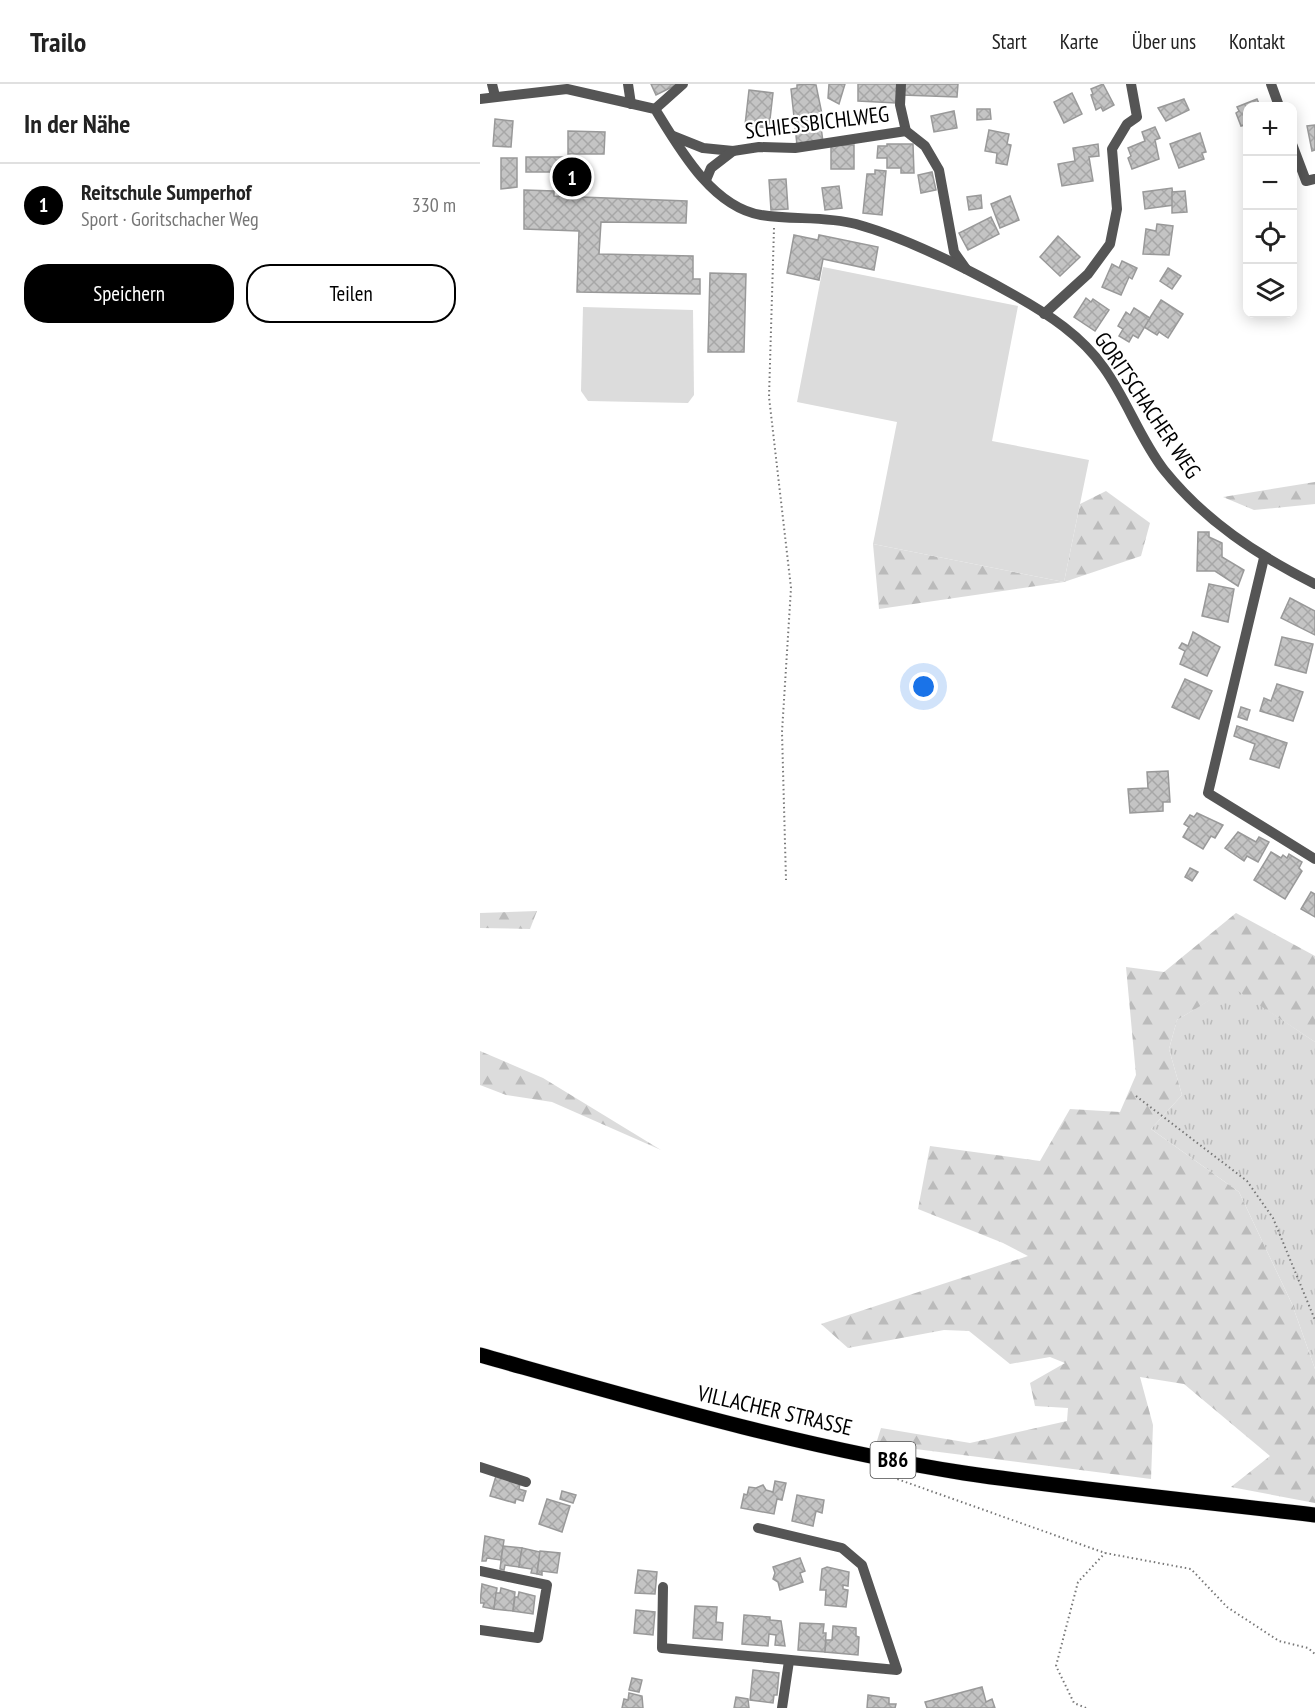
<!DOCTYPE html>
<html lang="de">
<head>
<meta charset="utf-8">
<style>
  :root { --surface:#fff; --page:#f6f6f6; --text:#222; --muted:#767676; --line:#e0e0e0; --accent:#000 }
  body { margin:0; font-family:"PT Sans Narrow",sans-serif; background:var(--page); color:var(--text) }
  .controls { position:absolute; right:18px; top:18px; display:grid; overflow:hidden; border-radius:12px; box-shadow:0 3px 15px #0003 }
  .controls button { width:54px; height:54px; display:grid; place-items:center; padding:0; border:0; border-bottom:2px solid var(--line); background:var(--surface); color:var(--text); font:30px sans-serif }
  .you { position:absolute; left:444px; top:603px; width:21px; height:21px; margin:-15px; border:4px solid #fff; border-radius:50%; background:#1a73e8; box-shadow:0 0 0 9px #1a73e833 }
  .badge { display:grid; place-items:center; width:39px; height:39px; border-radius:50%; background:var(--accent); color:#fff; font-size:20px; font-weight:700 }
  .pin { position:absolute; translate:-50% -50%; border:3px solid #fff; box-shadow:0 2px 6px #0006 }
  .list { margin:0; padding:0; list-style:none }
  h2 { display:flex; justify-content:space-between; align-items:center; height:78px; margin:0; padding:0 24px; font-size:26px }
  h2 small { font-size:20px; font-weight:400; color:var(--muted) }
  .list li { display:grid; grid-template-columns:39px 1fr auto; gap:18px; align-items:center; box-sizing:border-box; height:84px; padding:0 24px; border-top:2px solid var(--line) }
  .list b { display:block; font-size:22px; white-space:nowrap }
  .list p { margin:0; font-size:20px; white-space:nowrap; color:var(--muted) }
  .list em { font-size:20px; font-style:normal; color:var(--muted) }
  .actions { display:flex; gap:12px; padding:18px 24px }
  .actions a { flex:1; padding:14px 0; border:2px solid var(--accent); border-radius:24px; text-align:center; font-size:21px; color:var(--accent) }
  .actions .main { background:var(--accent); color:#fff }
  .icon { flex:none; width:33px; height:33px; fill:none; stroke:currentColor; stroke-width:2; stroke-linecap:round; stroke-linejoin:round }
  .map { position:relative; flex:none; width:835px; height:1624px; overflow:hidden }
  header { display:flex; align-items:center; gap:36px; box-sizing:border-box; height:84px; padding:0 30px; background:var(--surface); border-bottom:2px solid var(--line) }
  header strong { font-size:28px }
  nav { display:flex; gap:33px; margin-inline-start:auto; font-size:21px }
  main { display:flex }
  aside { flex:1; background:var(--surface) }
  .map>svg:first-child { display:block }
</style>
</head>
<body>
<header>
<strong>Trailo</strong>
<nav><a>Start</a><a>Karte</a><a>Über uns</a><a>Kontakt</a></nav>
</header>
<main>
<aside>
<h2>In der Nähe<small></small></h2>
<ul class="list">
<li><span class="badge">1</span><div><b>Reitschule Sumperhof</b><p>Sport · Goritschacher Weg</p></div><em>330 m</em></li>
</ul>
<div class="actions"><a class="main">Speichern</a><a>Teilen</a></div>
</aside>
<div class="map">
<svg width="835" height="1624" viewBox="0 0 835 1624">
  <defs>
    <pattern id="grass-tufts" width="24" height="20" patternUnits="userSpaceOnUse" patternTransform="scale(1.5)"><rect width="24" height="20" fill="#dcdcdc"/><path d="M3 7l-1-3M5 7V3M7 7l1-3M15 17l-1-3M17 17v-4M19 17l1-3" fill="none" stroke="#bbb"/></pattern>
    <pattern id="forest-firs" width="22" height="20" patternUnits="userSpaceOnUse" patternTransform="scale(1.5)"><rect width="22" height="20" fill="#dcdcdc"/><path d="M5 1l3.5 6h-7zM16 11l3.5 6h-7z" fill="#bbb"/></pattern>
    <pattern id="building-cross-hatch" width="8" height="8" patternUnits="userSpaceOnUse" patternTransform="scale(1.5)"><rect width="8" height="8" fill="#c4c4c4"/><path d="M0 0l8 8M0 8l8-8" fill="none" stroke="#a7a7a7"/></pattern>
  </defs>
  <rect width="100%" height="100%" fill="#fff"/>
  <!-- grass -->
  <path fill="url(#grass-tufts)" d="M752,902l83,56v327l-23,-65 -53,-112 -88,-63 31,-34 -13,-46 8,-29z"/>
  <!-- forest -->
  <g fill="url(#forest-firs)">
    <path d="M835,398v22l-61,6 -31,-13z"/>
    <path d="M626,407l44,32 -9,33 -77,26 -185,27 -6,-65 191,38 16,-78z"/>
    <path d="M57,827l-7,18 -50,-1v-15z"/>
    <path d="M756,829l79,43v86l-83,-55 -55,33 -8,29 13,46 -31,34 88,63 53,112 23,65v134l-84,-16 39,-31 -86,-72 -44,-7 13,48 -2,54 -275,-35 5,-16 89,15 97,-22 1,-13 -33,-2 -5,-23 35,-20 -15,-6 -40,7 -41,-33 -25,-1 -96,18 -27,-24 207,-68 -25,-13 -85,-34 12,-63 110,15 30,-52 50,3 16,-37 -10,-108 38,5z"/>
    <path d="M0,967l63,27 118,72 -109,-48 -46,-7 -26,-10z"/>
  </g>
  <!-- park -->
  <g fill="#dcdcdc">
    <path d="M343,183l195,39 -26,135 97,19 -25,122 -191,-38 24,-122 -100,-20z"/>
    <path d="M103,223l110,3 1,85 -6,8 -100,-2 -7,-10z"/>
  </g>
  <!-- building -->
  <g fill="url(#building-cross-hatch)" stroke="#999" stroke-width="1.5">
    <path d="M171,0h27l-22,11z"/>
    <path d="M328,0l8,1 7,34h-3l3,23 -26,3 -6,-56 6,-1v-3z"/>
    <path d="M349,0h16l-6,20 -11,-6z"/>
    <path d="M378,0h39l-1,19 -38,-2z"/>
    <path d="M423,0h55l-1,13 -55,-2z"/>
    <path d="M623,0l11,21 -11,6 -2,-4 -5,3 -5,-15 2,-1 -2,-5z"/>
    <path d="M269,6l24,3 -4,35 -24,-3z"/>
    <path d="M592,9l10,21 -18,9 -10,-21z"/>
    <path d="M704,15l5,11 -23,11 -8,-13z"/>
    <path d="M777,15l3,7h-12l-1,24 -2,-5 -4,1 -5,-13 3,-2 -2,-4z"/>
    <path d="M497,25h13l1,10 -14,1z"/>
    <path d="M474,27l3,17 -23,4 -3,-16z"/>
    <path d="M15,35l18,2 -2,26 -18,-1z"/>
    <path d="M835,41v25l-3,1 -5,-25z"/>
    <path d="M675,43l5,11 -5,2 4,19 -27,10 -4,-11 3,-2 -3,-8 17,-7 -3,-9z"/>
    <path d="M509,46l20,4 -2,10 4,1 -4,20 -11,-2 1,-10 -12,-2z"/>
    <path d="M88,47l37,1 -1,22h-36z"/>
    <path d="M720,49l6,19 -4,1 2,6 -25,9 -9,-24z"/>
    <path d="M407,60h26l1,29h-13v-5h-14v-10h-10l1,-12h9z"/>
    <path d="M618,60l1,12 -10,1 4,24 -31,5 -4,-22 17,-3 -2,-13z"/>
    <rect x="351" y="61" width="23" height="24"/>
    <path d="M46,73h38l1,15h-39z"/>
    <path d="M21,74h16v29l-16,2z"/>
    <path d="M395,86l11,1 -4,44 -19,-2 4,-39h8z"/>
    <path d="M452,88l4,18 -15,3 -3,-18z"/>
    <path d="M306,95l2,30 -17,1 -2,-30z"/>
    <path d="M359,102l3,22 -17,2 -3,-22z"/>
    <path d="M692,104l2,17 -29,4 -2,-17z"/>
    <path d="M44,106l30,1v5l133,5 -1,22 -85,-1 -2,32 94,2v23h7v15l-123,-2 2,-61 -55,-2z"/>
    <path d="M705,107l2,21 -15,1v-21z"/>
    <path d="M501,111l1,13 -13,2 -2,-13z"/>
    <path d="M530,112l9,24 -19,8 -9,-24z"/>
    <path d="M511,133l8,17 -31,16 -9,-17z"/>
    <path d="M677,140l16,2 -4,29 -26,-1 3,-25 10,2z"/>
    <path d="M314,151l24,5 1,-5 59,12 -4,23 -51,-11 -4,21 -32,-7z"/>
    <path d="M578,152l22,21 -20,19 -20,-19z"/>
    <path d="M642,177l15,7 -5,11 -3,-2 -8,18 -19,-8 10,-23 7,4z"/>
    <path d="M688,184l13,8 -9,13 -12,-8z"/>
    <path d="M230,189l36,1 -2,78h-36z"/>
    <path d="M606,214l5,4 2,-3 16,11 -14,21 -21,-14z"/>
    <path d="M681,216l22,14 -15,24 -9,-6 -2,3 -13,-8z"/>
    <path d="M654,224l16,10 -12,20 -5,-3 -4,7 -10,-6 4,-7 -5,-3 8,-14 4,3z"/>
    <path d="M718,448h11v5l13,6v14l22,13 -6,16 -23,-15h-18z"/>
    <path d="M729,500l25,5 -6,33 -26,-6z"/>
    <path d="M810,514l25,13v24l-34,-17z"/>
    <path d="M713,548l27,15 -13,29 -27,-12 5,-13 -6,-3 3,-5 6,3z"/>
    <path d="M802,553l31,7 -7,29 -31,-8z"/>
    <path d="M705,595l27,12 -13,28 -27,-12z"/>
    <path d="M797,600l26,8 -10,29 -33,-10 4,-13 7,3z"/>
    <path d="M761,623l9,3 -3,10 -9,-3z"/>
    <path d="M757,642l50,17 -8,25 -29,-9 5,-15 -21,-8z"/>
    <path d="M688,687l2,31h-7v9l-33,2 -2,-24 20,-1 -1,-16z"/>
    <path d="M717,729l26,12 -8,13 -4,-2 -8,13 -20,-12 6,-10 -5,-3 6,-9 4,2z"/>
    <path d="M758,748l18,10 3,-5 10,5 -11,20 -11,-6 -3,5 -19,-13z"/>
    <path d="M791,768l10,6 2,-3 4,3 2,-4 13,8 -3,6 3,3 -17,28 -31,-19z"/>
    <path d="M710,784l8,4 -6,9 -7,-4z"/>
    <path d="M831,808l4,2v23l-14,-8z"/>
    <path d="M16,1392l24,7 -1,6 7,2 -3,10 -7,-2 -1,4 -25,-7z"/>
    <path d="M295,1397l11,2 -4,17 -5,-1 -3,15 -33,-6 3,-14 3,1 2,-8 7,1 7,-3 3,5 7,2z"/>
    <path d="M82,1407l14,4 -3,8 -13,-4z"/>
    <path d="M317,1411l27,5 -2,13 -6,-2 -3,15 -21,-5z"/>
    <path d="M67,1415l23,7 -8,26 -23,-8z"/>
    <path d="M5,1452l19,4 -3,20 -14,-2 -1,3h-4z"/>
    <path d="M23,1462l19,2 -3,19 -14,-2 -1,5 -4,-1z"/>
    <path d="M42,1464l18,4 -3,22 -6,-1 1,-4 -13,-2z"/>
    <path d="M60,1467l20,2 -3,20 -15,-2v4l-5,-1z"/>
    <path d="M320,1474l5,13 -5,2 3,9 -23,8 -2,-8 -5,-3 2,-6 -2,-6z"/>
    <path d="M347,1483l22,5 -1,14 -5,-1v4l5,1 -2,17 -21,-2 1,-15h-6l2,-21z"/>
    <path d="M158,1486l19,2 -2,22 -20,-1z"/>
    <path d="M2,1500l15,4 -3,21 -11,-2 1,-4h-4z"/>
    <path d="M21,1504l14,4 -2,19 -19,-2 2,-16h4z"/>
    <path d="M39,1508l16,4 -2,18 -20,-3 2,-14h3z"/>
    <path d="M215,1522l22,1 -1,15 7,1 -1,17 -29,-2z"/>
    <path d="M156,1526l19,2 -2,23 -19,-2z"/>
    <path d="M264,1531l26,2v3l11,1 4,25 -10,-1 1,-10 -7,-1 -1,12 -26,-2z"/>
    <path d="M320,1539l24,1 -1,9h3l-1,19 -27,-2z"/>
    <path d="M353,1542l23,2v8l3,1 -1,18 -33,-3 1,-12h6z"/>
    <path d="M273,1586l26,3 -2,22h-3l-1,8 -23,-3z"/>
    <path d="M152,1594l10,2 -3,12 -10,-2z"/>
    <path d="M502,1603l4,15 6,-3 3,9h-68l-2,-6z"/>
    <path d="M149,1609l13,3 1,12h-21l2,-9 4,1z"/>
    <path d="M388,1611l21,3v6h7l-1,4h-28z"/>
    <path d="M256,1613l12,2 1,9h-15z"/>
  </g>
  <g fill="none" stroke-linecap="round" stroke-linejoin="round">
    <defs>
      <path id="primary" d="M0,1271c160,45 319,92 484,118 116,17 234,28 351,42"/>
    </defs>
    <!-- primary casing -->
    <use href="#primary" stroke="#dbdbdb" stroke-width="16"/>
    <!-- path -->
    <g stroke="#777" stroke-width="2" stroke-dasharray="1.5 3" stroke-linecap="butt">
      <path d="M294,144l-5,169 22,191 -9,144 4,148"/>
      <path d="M656,1012l111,85 26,37 42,102"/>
      <path d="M418,1391l-1,4 208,74 86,16 36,38 52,34 29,7 7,6"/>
      <path d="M606,1624l-12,-5 -18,-37 22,-84 27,-29"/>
    </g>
    <!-- minor -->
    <g stroke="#555" stroke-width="10">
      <path d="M12,0l3,12"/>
      <path d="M148,0l3,20"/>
      <path d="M421,0l-1,21 6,26 19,15 14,24 15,82 12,17"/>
      <path d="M791,0l8,22"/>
      <path d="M0,15l87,-10 88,20c24,39 57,98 106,106 31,5 65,1 95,9 50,14 112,45 158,71 34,19 68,41 90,73 23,32 36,71 60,102 41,51 93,85 151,114"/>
      <path d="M175,25l28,-25"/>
      <path d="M193,52l30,12 30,3 26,-4 36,1 111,-17"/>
      <path d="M812,60l14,37 9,-2"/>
      <path d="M226,96l5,-12 22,-17"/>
      <path d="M564,230l44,-40 22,-30 7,-35 -5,-60 15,-25 10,-7 -6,-33"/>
      <path d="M784,474l-56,235 107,66"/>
      <path d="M0,1383l46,15"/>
      <path d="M0,1487l67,14 -9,53 -58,-8"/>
      <path d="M183,1503l-1,61 235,22 -35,-105 -20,-17 -84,-20"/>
      <path d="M302,1624l7,-47"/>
    </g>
    <!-- primary -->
    <use href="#primary" stroke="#000" stroke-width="15"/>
  </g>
  <g text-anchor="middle" stroke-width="4.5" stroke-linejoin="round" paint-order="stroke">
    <!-- shield labels -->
    <rect fill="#fff" stroke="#4c4c4c" stroke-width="1.5" x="390.5" y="1358" width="45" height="36" rx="4.5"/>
    <g font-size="21" font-weight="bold" fill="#000">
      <text x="413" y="1383">B86</text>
    </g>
    <!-- street labels -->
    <g font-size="22" fill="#000" stroke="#fff">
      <text transform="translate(337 38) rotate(-7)" y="8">SCHIESSBICHLWEG</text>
      <text transform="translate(668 321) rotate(56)" y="8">GORITSCHACHER WEG</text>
      <text transform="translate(295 1326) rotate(13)" y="8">VILLACHER STRASSE</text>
    </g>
  </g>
</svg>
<div class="controls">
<button>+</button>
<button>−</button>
<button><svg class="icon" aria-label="locate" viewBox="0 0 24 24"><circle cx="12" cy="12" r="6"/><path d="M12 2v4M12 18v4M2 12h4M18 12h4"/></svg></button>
<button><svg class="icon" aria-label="layers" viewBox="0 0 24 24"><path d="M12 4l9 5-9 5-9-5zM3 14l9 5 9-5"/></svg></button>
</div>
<div class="you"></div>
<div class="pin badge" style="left:92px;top:93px">1</div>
</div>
</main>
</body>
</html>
